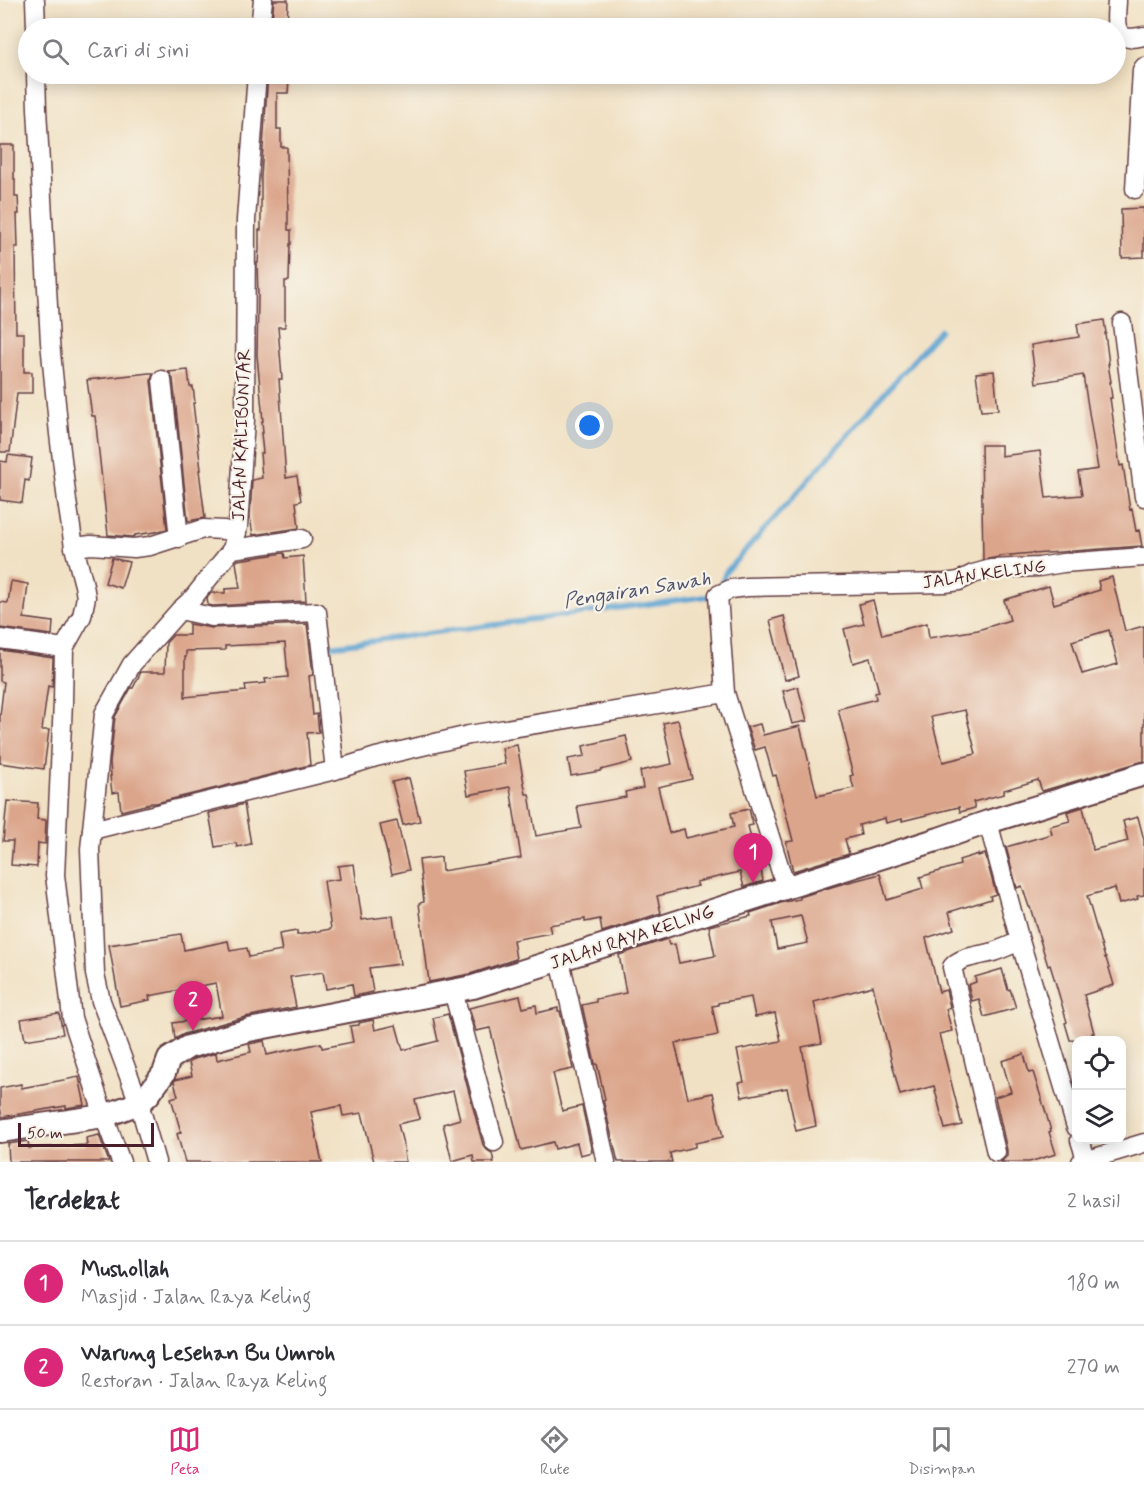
<!DOCTYPE html>
<html lang="id">
<head>
<meta charset="utf-8">
<style>
  :root { --surface:#fff; --page:#f2f2f3; --text:#2b2b33; --muted:#7c7c81; --line:#e1e1e2; --accent:#db2777 }
  body { margin:0; font-family:Mynerve,sans-serif; background:var(--page); color:var(--text) }
  .controls { position:absolute; right:18px; bottom:18px; display:grid; overflow:hidden; border-radius:12px; box-shadow:0 3px 15px #0003 }
  .controls button { width:54px; height:54px; display:grid; place-items:center; padding:0; border:0; border-bottom:2px solid var(--line); background:var(--surface); color:var(--text); font:30px sans-serif }
  .scale { position:absolute; left:18px; bottom:15px; width:136px; box-sizing:border-box; padding-left:6px; border:3px solid #4a1f2b; border-top:0; font-size:16px; line-height:21px; white-space:nowrap; color:#4a1f2b; -webkit-text-stroke:4px #f7f3e8; paint-order:stroke }
  .you { position:absolute; left:590px; top:426px; width:21px; height:21px; margin:-15px; border:4px solid #fff; border-radius:50%; background:#1a73e8; box-shadow:0 0 0 9px #1a73e833 }
  .badge { display:grid; place-items:center; width:39px; height:39px; border-radius:50%; background:var(--accent); color:#fff; font-size:20px; font-weight:700 }
  .pin { position:absolute; translate:-50% -50px; filter:drop-shadow(0 2px 3px #0008) }
  .pin::after { content:''; position:absolute; top:32px; width:21px; height:18px; background:inherit; clip-path:polygon(0 0,100% 0,50% 100%) }
  .list { margin:0; padding:0; list-style:none }
  h2 { display:flex; justify-content:space-between; align-items:center; height:78px; margin:0; padding:0 24px; font-size:26px }
  h2 small { font-size:20px; font-weight:400; color:var(--muted) }
  .list li { display:grid; grid-template-columns:39px 1fr auto; gap:18px; align-items:center; box-sizing:border-box; height:84px; padding:0 24px; border-top:2px solid var(--line) }
  .list b { display:block; font-size:22px; white-space:nowrap }
  .list p { margin:0; font-size:20px; white-space:nowrap; color:var(--muted) }
  .list em { font-size:20px; font-style:normal; color:var(--muted) }
  .icon { flex:none; width:33px; height:33px; fill:none; stroke:currentColor; stroke-width:2; stroke-linecap:round; stroke-linejoin:round }
  .map { position:relative; flex:none; width:1144px; height:1162px; overflow:hidden }
  .search { position:absolute; background:var(--surface); box-shadow:0 3px 15px #0003; left:18px; right:18px; top:18px; height:66px; display:flex; align-items:center; gap:15px; box-sizing:border-box; padding:0 21px; border-radius:33px; color:var(--muted); font-size:22px }
  .sheet { height:246px; background:var(--surface) }
  nav { display:flex; justify-content:space-around; align-items:center; box-sizing:border-box; height:84px; border-top:2px solid var(--line); background:var(--surface); font-size:16px; color:var(--muted) }
  nav a { display:grid; justify-items:center; gap:3px }
  nav .on { color:var(--accent) }
  .map>svg:first-child { display:block }
</style>
</head>
<body>
<div class="map">
<svg width="1144" height="1162" viewBox="0 0 1144 1162">
  <rect width="100%" height="100%" fill="#f7f3e8"/>
  <filter id="ink" filterUnits="userSpaceOnUse"><feTurbulence type="fractalNoise" baseFrequency=".0167" numOctaves="2"/><feDisplacementMap in="SourceGraphic" scale="12" xChannelSelector="R" yChannelSelector="G"/><feConvolveMatrix kernelMatrix="1 2 1 2 8 2 1 2 1" color-interpolation-filters="sRGB"/></filter>
  <filter id="wash" filterUnits="userSpaceOnUse"><feTurbulence type="fractalNoise" baseFrequency=".008" numOctaves="4" result="noise"/><feDisplacementMap in="SourceGraphic" scale="24" xChannelSelector="R" yChannelSelector="G"/><feGaussianBlur stdDeviation="1.35" result="paint"/><feColorMatrix in="noise" values="0 0 0 0 0 0 0 0 0 0 0 0 0 0 0 0 0 1.4 0 .05"/><feComposite in="paint" operator="in"/></filter>
  <g filter="url(#wash)">
    <rect width="100%" height="100%" fill="#f1e1c4"/>
    <g fill="none" stroke-linecap="round" stroke-linejoin="round">
      <!-- stream -->
      <path stroke="#59a1d0" stroke-width="5" d="M326,647l392,-52 7,-22 71,-79 144,-164"/>
    </g>
    <g id="blocks">
      <!-- building -->
      <g fill="#dba58b" fill-rule="evenodd">
        <path d="M274,0h14l-1,28h-16z"/>
        <path d="M268,74h15v5h6l-1,14h-11v36h4v18h6l1,69v14h3v14h-1l-1,37h-4v46h-7l3,38 1,14h-3l7,99 11,-2 4,25 -5,1 3,26 -46,7 -3,-18 2,-37 10,-2 -2,-25h3l-2,-20h2l-1,-12h1l-6,-66 1,-59 -1,-33h1l1,-14v-19h2v-53z"/>
        <path d="M0,145h14v34h1v18h3l1,17h-2l1,33h-3l1,86h8v39h8v21h-15l-7,59h-10z"/>
        <path d="M1144,208v49l-22,1 -1,-49z"/>
        <path d="M1104,320l2,13h-1l4,31h-1l3,18h-1l2,16h-2l10,68 3,-1 7,45 2,-1 4,22 3,-1 3,16 -109,8v-1l-34,3v1l-16,3 -2,-115h20v11l39,-5 6,47 36,-3 -4,-23 20,-3 -15,-94 -47,8 -5,-38 48,-8 -2,-13z"/>
        <path d="M188,370l2,17h3l2,16h-2l8,67h-2l6,48 -17,3 -15,-142 -4,-7z"/>
        <path d="M994,371l4,39 -17,1 -5,-38z"/>
        <path d="M149,373h4l-2,8 16,148 -12,3 -20,3v1l-3,1 -24,-2 -13,-119h-3l-5,-36z"/>
        <path d="M8,455l24,3 -3,23 -4,-1 -3,23 -22,-3v-39l7,1z"/>
        <path d="M284,553l1,5 18,-2 3,45 -93,5 -5,-1 -1,-7 4,-5h14v-4l15,-1 -4,-26 2,-2z"/>
        <path d="M112,558l17,4 -8,26 -16,-5z"/>
        <path d="M1112,577l13,54 19,-5v135l-102,30 -4,-11 -34,10v4l-31,8 2,6 -15,4 -1,-5 -57,14v-2l-16,4 -1,-5 -26,7 2,10 -16,4 4,15 -56,17 -7,-29 7,-1 -17,-66 -3,1 -8,-29 -10,3 -8,-23 13,-3 3,11 37,-9 17,70 37,-8 -4,-12 3,-1 -6,-23h2l-11,-43 38,-10 -1,-6 4,-1 -9,-34 -17,5 -9,-34 20,-5 -5,-20 14,-4 9,35 45,-12 2,15 49,-8 32,-10 -6,-20 45,-14 5,18 46,-14 -2,-9zM1109,630l9,34 -36,10 -10,-33zM965,710l11,44 -33,8 -12,-45z"/>
        <path d="M11,581l17,3 -4,34 29,4 -1,13 -52,-7v-26l8,1z"/>
        <path d="M784,616l15,60 -14,4 -15,-60z"/>
        <path d="M189,624l23,4 95,-4 6,51 -4,1 4,39 4,-1 2,18 -12,1 3,32 -154,38h-7v1l-28,7 -2,-19 -7,1 -2,-17h1l-1,-14 5,-45 16,-29h2l8,-16h24l1,-29 7,-8h16zM285,643l3,34 -23,2 1,4 -21,2 1,6 -61,6v-40h1v-6l39,-1v-4z"/>
        <path d="M0,650l53,8 -1,29 -4,-1 -6,44h7l-5,39 -44,-6v-47l4,-34 -4,-1z"/>
        <path d="M798,687l9,34 -15,3 -9,-33z"/>
        <path d="M678,720l14,59 -34,8 11,46 15,-4 2,9 48,-11 -3,-14 18,-4 4,16 -5,1 10,44 3,-1 2,12 -19,6 -4,-15 -44,10 2,4 -41,10 4,17 -59,19 -2,-13 -15,3v-3l-36,6 2,8 -38,7 3,19 -46,15 -41,8 -10,-79 5,-1 -5,-42 22,-3 1,14 79,-13 -11,-71 -42,8 -4,-24 41,-7 -3,-16 15,-3 9,49h3l7,42 45,-8 -4,-22 49,-9 -1,-5 18,-4 -3,-17 32,-7 -9,-41z"/>
        <path d="M626,736l6,26 -32,8v1l-29,5 -3,-17 17,-3 -2,-10z"/>
        <path d="M409,778l11,43 -17,4 -11,-43z"/>
        <path d="M7,801l31,2 -1,16 9,1 -1,24 -7,-1 -1,24 -26,-2 2,-24h-10z"/>
        <path d="M244,804l7,40 -14,3 -1,-4 -21,4 -6,-34z"/>
        <path d="M1083,807l10,43 35,-9 -5,-20 15,-4 6,23v55l-7,1 1,3 -19,5 -4,-16 -28,8 18,62h1l8,27 -30,10 10,38h-2l2,8 -24,-1 -5,-17 2,-1 -12,-41 -5,-16 -2,1 -18,-59h-1l-7,-21 -5,2 -11,-41 46,-13 -2,-8 20,-5 -3,-9z"/>
        <path d="M397,821l12,49 -17,4 -12,-49z"/>
        <path d="M978,854v2l7,-2 11,40 -6,2 1,3 -42,13 5,17 -28,9 13,54 7,-2 4,17 -4,2 6,22 -13,3 23,91 -17,4 -11,-43 -34,9 -27,-109 -59,16 8,41 -20,4 14,79 -20,5 -9,-43 -45,9 -3,-14 5,-1 -7,-32 44,-9 -6,-28 -20,4 -4,-20 -33,6v2l-6,1 6,29 -43,8 13,55 25,-5 10,44 -28,6v4l-25,6 2,9h-54l-15,-62 2,-1 -8,-35h-2l-13,-59 14,-3v-3l30,-6 -7,-38 48,-16 2,6 6,-1 4,19 36,-7 -6,-30 42,-10 -1,-3 34,-11 16,-3v-2l38,-12 42,-11 7,26 36,-11 -3,-12 40,-12 -1,-5zM801,916l7,27 -31,6 -5,-27z"/>
        <path d="M354,864l8,56 31,-4 7,48 -31,4 4,24 -19,4 -2,-12 -26,5 -3,-17 -33,5 6,30 -51,10 -61,17 -9,5 -2,-16 49,-7 -6,-33 -67,13 1,4 -30,6 -11,-61 72,-11 3,16 44,-9 2,10 17,-3 2,9 33,-6 -3,-17 18,-3v4l34,-6 -7,-48 16,-2 -2,-13z"/>
        <path d="M1002,969l6,21 2,-1 6,19 -32,9 -5,-18 -7,2 -4,-16 8,-3 -1,-5z"/>
        <path d="M520,996l3,12 13,-3 1,8 21,-5v3h2l13,58 -20,4 9,38 20,-5 10,46 -12,3 -3,-12 -22,6 -2,-7 -32,8 -14,-57h-1l-16,-65 -14,3 -7,-23z"/>
        <path d="M59,1013l4,21 -38,6 -4,-21z"/>
        <path d="M448,1014l35,131 4,5 5,3 2,9h-20l-1,-7 -21,6 -9,-37 17,-5 -7,-28 -38,9 5,19 -22,5 7,28 -1,1 2,9h-32l-12,-49 -19,3 -2,-10 -30,6 11,50h-137l-8,-28 4,-2 -10,-34 7,-2 -4,-14 1,-2 17,-4 -3,-13 5,-4 22,-6 1,7 34,-8 -2,-8 15,-3 3,14 54,-12 1,5 31,-6 -3,-16 9,-1v-2l14,-3 2,10 21,-5 7,25 35,-9 -5,-23z"/>
        <path d="M1024,1054l5,19 4,-1 13,41 5,18 -2,1 7,22 -27,8h-28l6,-6v-6l-12,-53 16,-5 -9,-31z"/>
        <path d="M79,1077l6,28 -19,3v-2l-64,11 -2,-9v-20l21,-4v4z"/>
        <path d="M99,1135l10,27h-100l-1,-18 20,-3 1,7 58,-3 -1,-7z"/>
      </g>
    </g>
  </g>
  <g filter="url(#ink)">
    <use href="#blocks" fill-opacity="0" stroke="#633c42" stroke-width="1.5"/>
    <g fill="none" stroke-linecap="round" stroke-linejoin="round">
      <defs>
        <g id="minor">
          <path d="M35,0l1,28"/>
          <path d="M1117,0c0,13 -6,35 12,38 5,0 11,-1 15,-2"/>
          <path d="M260,28l3,-28"/>
          <path d="M36,74l1,35 13,233 9,92 8,67 7,46 10,38 2,12 -4,19 -18,32 -1,54 -8,173 17,143 32,98 17,46"/>
          <path d="M1135,189l7,-119 2,-3"/>
          <path d="M1122,323l22,174"/>
          <path d="M162,380l17,158"/>
          <path d="M74,547l17,-2 43,3 16,-2 53,-17 21,1 13,3"/>
          <path d="M232,549l70,-10"/>
          <path d="M180,610l32,7 105,-5 18,158"/>
          <path d="M0,639l64,9"/>
          <path d="M988,822l32,119 56,186"/>
          <path d="M92,830l243,-60 41,-13 93,-22 256,-42"/>
          <path d="M786,888l-61,-195 -7,-98 13,-6 16,-2 198,-4 14,-2 14,-7 18,-5 48,-2 24,-4 81,-6"/>
          <path d="M560,960l46,202"/>
          <path d="M453,991l41,151"/>
          <path d="M1080,1140l7,22"/>
          <path d="M996,1152l-44,-185c9,-11 28,-11 41,-15 9,-3 18,-7 27,-11"/>
          <path d="M156,1162l-17,-59 -38,-102 -6,-27 -5,-125 14,-135 28,-50 48,-54 13,-12 39,-49 6,-22 7,-107 1,-200 11,-146"/>
          <path d="M1081,1162l63,-19"/>
        </g>
        <path id="tertiary" d="M0,1131l104,-15 35,-13 9,-8 16,-22 5,-14 19,-12 61,-17 224,-43 466,-148 49,-17 156,-48"/>
      </defs>
      <!-- minor casing -->
      <use href="#minor" stroke="#633c42" stroke-width="21"/>
      <!-- tertiary casing -->
      <use href="#tertiary" stroke="#633c42" stroke-width="26"/>
      <!-- minor -->
      <use href="#minor" stroke="#fff" stroke-width="18"/>
      <!-- tertiary -->
      <use href="#tertiary" stroke="#fff" stroke-width="22"/>
    </g>
  </g>
  <g text-anchor="middle" stroke-width="4.5" stroke-linejoin="round" paint-order="stroke">
    <!-- street labels -->
    <g font-size="18" fill="#4a1f2b" stroke="#f7f3e8">
      <text transform="translate(241 435) rotate(-88)" y="6">JALAN KALIBUNTAR</text>
      <text transform="translate(984 574) rotate(-8)" y="6">JALAN KELING</text>
      <text transform="translate(632 937) rotate(-18)" y="6">JALAN RAYA KELING</text>
    </g>
    <!-- water labels -->
    <g font-size="20" font-style="italic" fill="#50536d" stroke="#f7f3e8">
      <text transform="translate(637 589) rotate(-9)" y="7">Pengairan Sawah</text>
    </g>
  </g>
</svg>
<div class="controls">
<button><svg class="icon" aria-label="locate" viewBox="0 0 24 24"><circle cx="12" cy="12" r="6"/><path d="M12 2v4M12 18v4M2 12h4M18 12h4"/></svg></button>
<button><svg class="icon" aria-label="layers" viewBox="0 0 24 24"><path d="M12 4l9 5-9 5-9-5zM3 14l9 5 9-5"/></svg></button>
</div>
<div class="scale">50 m</div>
<div class="you"></div>
<div class="pin badge" style="left:753px;top:883px">1</div>
<div class="pin badge" style="left:193px;top:1031px">2</div>
<div class="search"><svg class="icon" aria-label="search" viewBox="0 0 24 24"><circle cx="10" cy="10" r="6"/><path d="M15 15l6 6"/></svg>Cari di sini</div>
</div>
<section class="sheet">
<h2>Terdekat<small>2 hasil</small></h2>
<ul class="list">
<li><span class="badge">1</span><div><b>Mushollah</b><p>Masjid · Jalan Raya Keling</p></div><em>180 m</em></li>
<li><span class="badge">2</span><div><b>Warung Lesehan Bu Umroh</b><p>Restoran · Jalan Raya Keling</p></div><em>270 m</em></li>
</ul>
</section>
<nav>
<a class="on"><svg class="icon" aria-label="map" viewBox="0 0 24 24"><path d="M3 6l6-2 6 2 6-2v14l-6 2-6-2-6 2zM9 4v14M15 6v14"/></svg>Peta</a>
<a><svg class="icon" aria-label="directions" viewBox="0 0 24 24"><path d="M12 3l9 9-9 9-9-9zM9 14v-3h6M13 9l2 2-2 2"/></svg>Rute</a>
<a><svg class="icon" aria-label="saved" viewBox="0 0 24 24"><path d="M7 4h10v16l-5-4-5 4z"/></svg>Disimpan</a>
</nav>
</body>
</html>
